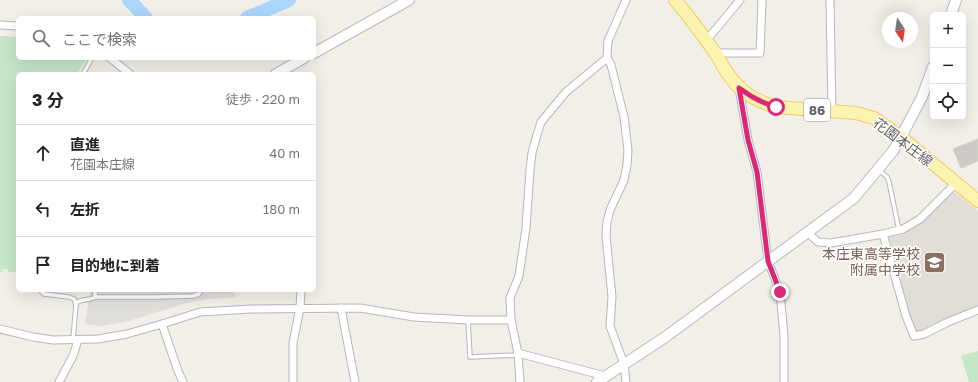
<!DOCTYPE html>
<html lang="ja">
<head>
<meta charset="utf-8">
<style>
  :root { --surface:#fff; --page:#f6f6f6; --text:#222; --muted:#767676; --line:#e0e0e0 }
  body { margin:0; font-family:"Golos Text","Noto Sans JP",sans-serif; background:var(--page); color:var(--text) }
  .controls { position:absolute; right:12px; top:12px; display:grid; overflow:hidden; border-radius:6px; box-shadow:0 4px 16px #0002 }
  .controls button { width:36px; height:36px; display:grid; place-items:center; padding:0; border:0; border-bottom:1px solid var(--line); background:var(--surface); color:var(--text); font:20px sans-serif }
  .compass { position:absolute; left:882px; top:12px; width:36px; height:36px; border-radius:50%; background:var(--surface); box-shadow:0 4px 16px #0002; rotate:167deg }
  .stop { position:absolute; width:12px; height:12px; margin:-9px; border:3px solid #db2777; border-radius:50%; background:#fff }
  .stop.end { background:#db2777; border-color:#fff; box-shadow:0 1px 4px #0008 }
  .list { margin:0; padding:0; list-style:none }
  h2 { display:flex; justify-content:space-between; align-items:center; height:52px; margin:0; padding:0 16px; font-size:17px }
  h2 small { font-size:13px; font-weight:400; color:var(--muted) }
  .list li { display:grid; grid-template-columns:26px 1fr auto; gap:12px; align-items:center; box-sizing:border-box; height:56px; padding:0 16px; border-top:1px solid var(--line) }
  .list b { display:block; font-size:15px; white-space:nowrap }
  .list p { margin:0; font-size:13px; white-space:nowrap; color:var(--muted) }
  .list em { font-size:13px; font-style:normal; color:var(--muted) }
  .icon { flex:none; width:22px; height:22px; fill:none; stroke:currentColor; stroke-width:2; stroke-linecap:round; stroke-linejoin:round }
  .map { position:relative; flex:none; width:978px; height:382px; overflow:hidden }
  .search { position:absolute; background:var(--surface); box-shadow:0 4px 16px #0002; left:16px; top:16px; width:300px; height:44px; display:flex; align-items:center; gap:10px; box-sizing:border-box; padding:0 14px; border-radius:6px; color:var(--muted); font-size:15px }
  .panel { position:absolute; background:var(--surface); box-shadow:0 4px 16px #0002; left:16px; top:72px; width:300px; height:220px; border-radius:6px }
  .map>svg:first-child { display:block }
</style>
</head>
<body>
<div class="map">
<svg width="978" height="382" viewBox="0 0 978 382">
  <rect width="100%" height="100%" fill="#f1efe8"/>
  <!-- industrial -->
  <path fill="#e0deda" d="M84,290h150l1,7 -28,2 -20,4 -62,19 -25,4 -15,-2 5,-32z"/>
  <!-- education -->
  <path fill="#e0ded6" d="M953,191l25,20v97l-53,23 -8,2 -3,-1 -27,-97 9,-2z"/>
  <!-- green -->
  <g fill="#c6e7c7">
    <path d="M0,36l18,1v21h69l-10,16h-59v198h-10v-3h-5l-1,3h-2z"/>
    <path d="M978,351v31h-9l-8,-26z"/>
  </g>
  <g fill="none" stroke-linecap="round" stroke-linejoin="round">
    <!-- river -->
    <g stroke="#acd6fd" stroke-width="14">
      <path d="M129,0l17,18"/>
      <path d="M247,18l42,-18"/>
    </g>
  </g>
  <!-- building -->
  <path fill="#cccac4" stroke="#d5d1c6" d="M978,139v22l-17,7 -8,-19z"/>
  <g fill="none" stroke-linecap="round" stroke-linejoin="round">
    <defs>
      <g id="lane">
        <path d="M83,74l9,-16"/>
        <path d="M879,170l8,7 2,5 10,48"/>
        <path d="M40,290l4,4 25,3 5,2 2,6 -3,34"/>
        <path d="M95,297v-7"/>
        <path d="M76,303c7,-5 14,-2 19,-6h61l37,-1 6,-2 1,-4"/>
        <path d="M468,320l2,37 48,-2"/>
      </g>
      <g id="street">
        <path d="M830,0l2,111"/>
        <path d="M0,25l18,1"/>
        <path d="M706,41l34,-41"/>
        <path d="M715,53h45l2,-53"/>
        <path d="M110,58l20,16"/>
        <path d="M607,58l4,7 13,52 4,33 -1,15 -3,15 -14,30 -3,12 -1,14 6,61 -2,29 14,38 2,18"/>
        <path d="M739,88l9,52 9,32 11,89 12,31 4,44v46"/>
        <path d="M956,183l-36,36 -17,10 -20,5 23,82 8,20 10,-2 24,-12 30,-12"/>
        <path d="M808,233l10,9 13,1 52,-9"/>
        <path d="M341,308l14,74"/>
        <path d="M162,324l16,47 5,11"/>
        <path d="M0,329l33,8 20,3 45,-1 29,-5 35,-10 38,-12 51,-3 109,-1 54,9 54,3h43"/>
        <path d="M518,353l87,23"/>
        <path d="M59,382l14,-26 5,-16"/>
        <path d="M293,382v-39l7,-35 1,-18"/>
        <path d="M520,382l-2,-29 -7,-33 -1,-22 9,-22 7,-48 4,-58 2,-17 4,-15 5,-16 25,-30 41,-34 1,-17 18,-41"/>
      </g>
      <g id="secondary">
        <path d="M951,15l5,-15"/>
        <path d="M314,53l95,-53"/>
        <path d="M276,74l28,-16"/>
        <path d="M597,382l67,-44 190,-140 39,-47 8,-14 21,-40 11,-30"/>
      </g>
      <path id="primary" d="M675,0c15,17 28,36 41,54 7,12 14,26 25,35 10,9 22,14 35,18l80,6 18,5 27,19 77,64"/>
    </defs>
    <!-- lane casing -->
    <use href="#lane" stroke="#b5b7bc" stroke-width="5.5"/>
    <!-- street casing -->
    <use href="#street" stroke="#b5b7bc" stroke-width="9"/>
    <!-- secondary casing -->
    <use href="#secondary" stroke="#b6b9be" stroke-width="12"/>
    <!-- primary casing -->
    <use href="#primary" stroke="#eecc64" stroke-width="14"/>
    <!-- lane -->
    <use href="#lane" stroke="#fff" stroke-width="3.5"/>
    <!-- street -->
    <use href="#street" stroke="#fff" stroke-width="7"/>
    <!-- secondary -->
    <use href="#secondary" stroke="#fff" stroke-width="10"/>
    <!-- primary -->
    <use href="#primary" stroke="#fdf3b1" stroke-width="12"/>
  </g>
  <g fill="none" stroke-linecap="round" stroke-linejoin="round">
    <!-- route -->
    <path stroke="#db2777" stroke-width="5" d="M776,107c-14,-4 -25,-10 -37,-19l9,52 9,32 11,89 12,31"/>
  </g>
  <!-- icons -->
  <defs>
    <symbol id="school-square" viewBox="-11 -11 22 22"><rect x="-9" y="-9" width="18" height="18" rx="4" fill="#8d6e63" stroke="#fff"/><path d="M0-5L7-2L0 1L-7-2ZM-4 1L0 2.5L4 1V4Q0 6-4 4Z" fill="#fff"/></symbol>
  </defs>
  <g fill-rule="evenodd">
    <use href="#school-square" x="922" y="250" width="25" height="25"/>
  </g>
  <g text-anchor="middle" stroke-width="3" stroke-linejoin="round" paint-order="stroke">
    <!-- shield labels -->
    <rect fill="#fff" stroke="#8f9195" stroke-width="1" x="804" y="99" width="26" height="22" rx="3"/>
    <g font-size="13" font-weight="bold" fill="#5f6267">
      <text x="817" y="115">86</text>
    </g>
    <!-- street labels -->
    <g font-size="14" fill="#5f6267" stroke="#fff">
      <text transform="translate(903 142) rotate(37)" y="5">花園本庄線</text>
    </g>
    <!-- education labels -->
    <g font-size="14" fill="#785e54" stroke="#fff" text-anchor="end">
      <text x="920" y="259">本庄東高等学校<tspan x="920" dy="16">附属中学校</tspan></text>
    </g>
  </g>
</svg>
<div class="controls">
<button>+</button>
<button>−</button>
<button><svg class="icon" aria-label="locate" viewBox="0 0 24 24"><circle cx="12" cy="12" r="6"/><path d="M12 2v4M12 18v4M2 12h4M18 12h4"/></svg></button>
</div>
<svg class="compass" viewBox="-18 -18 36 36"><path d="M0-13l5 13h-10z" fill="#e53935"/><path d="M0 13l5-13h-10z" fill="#767676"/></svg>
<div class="stop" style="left:776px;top:107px"></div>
<div class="stop end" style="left:780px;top:292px"></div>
<div class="search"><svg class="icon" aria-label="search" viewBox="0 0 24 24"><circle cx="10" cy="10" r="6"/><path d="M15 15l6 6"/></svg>ここで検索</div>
<section class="panel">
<h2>3 分<small>徒歩 · 220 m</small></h2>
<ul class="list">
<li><svg class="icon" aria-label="ahead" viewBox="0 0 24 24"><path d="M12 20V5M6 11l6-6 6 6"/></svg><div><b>直進</b><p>花園本庄線</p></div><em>40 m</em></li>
<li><svg class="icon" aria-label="left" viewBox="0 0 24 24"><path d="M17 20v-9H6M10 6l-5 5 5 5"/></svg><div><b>左折</b></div><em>180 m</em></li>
<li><svg class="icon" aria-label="arrive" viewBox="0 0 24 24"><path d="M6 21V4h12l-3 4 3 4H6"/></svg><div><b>目的地に到着</b></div></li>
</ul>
</section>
</div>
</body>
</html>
